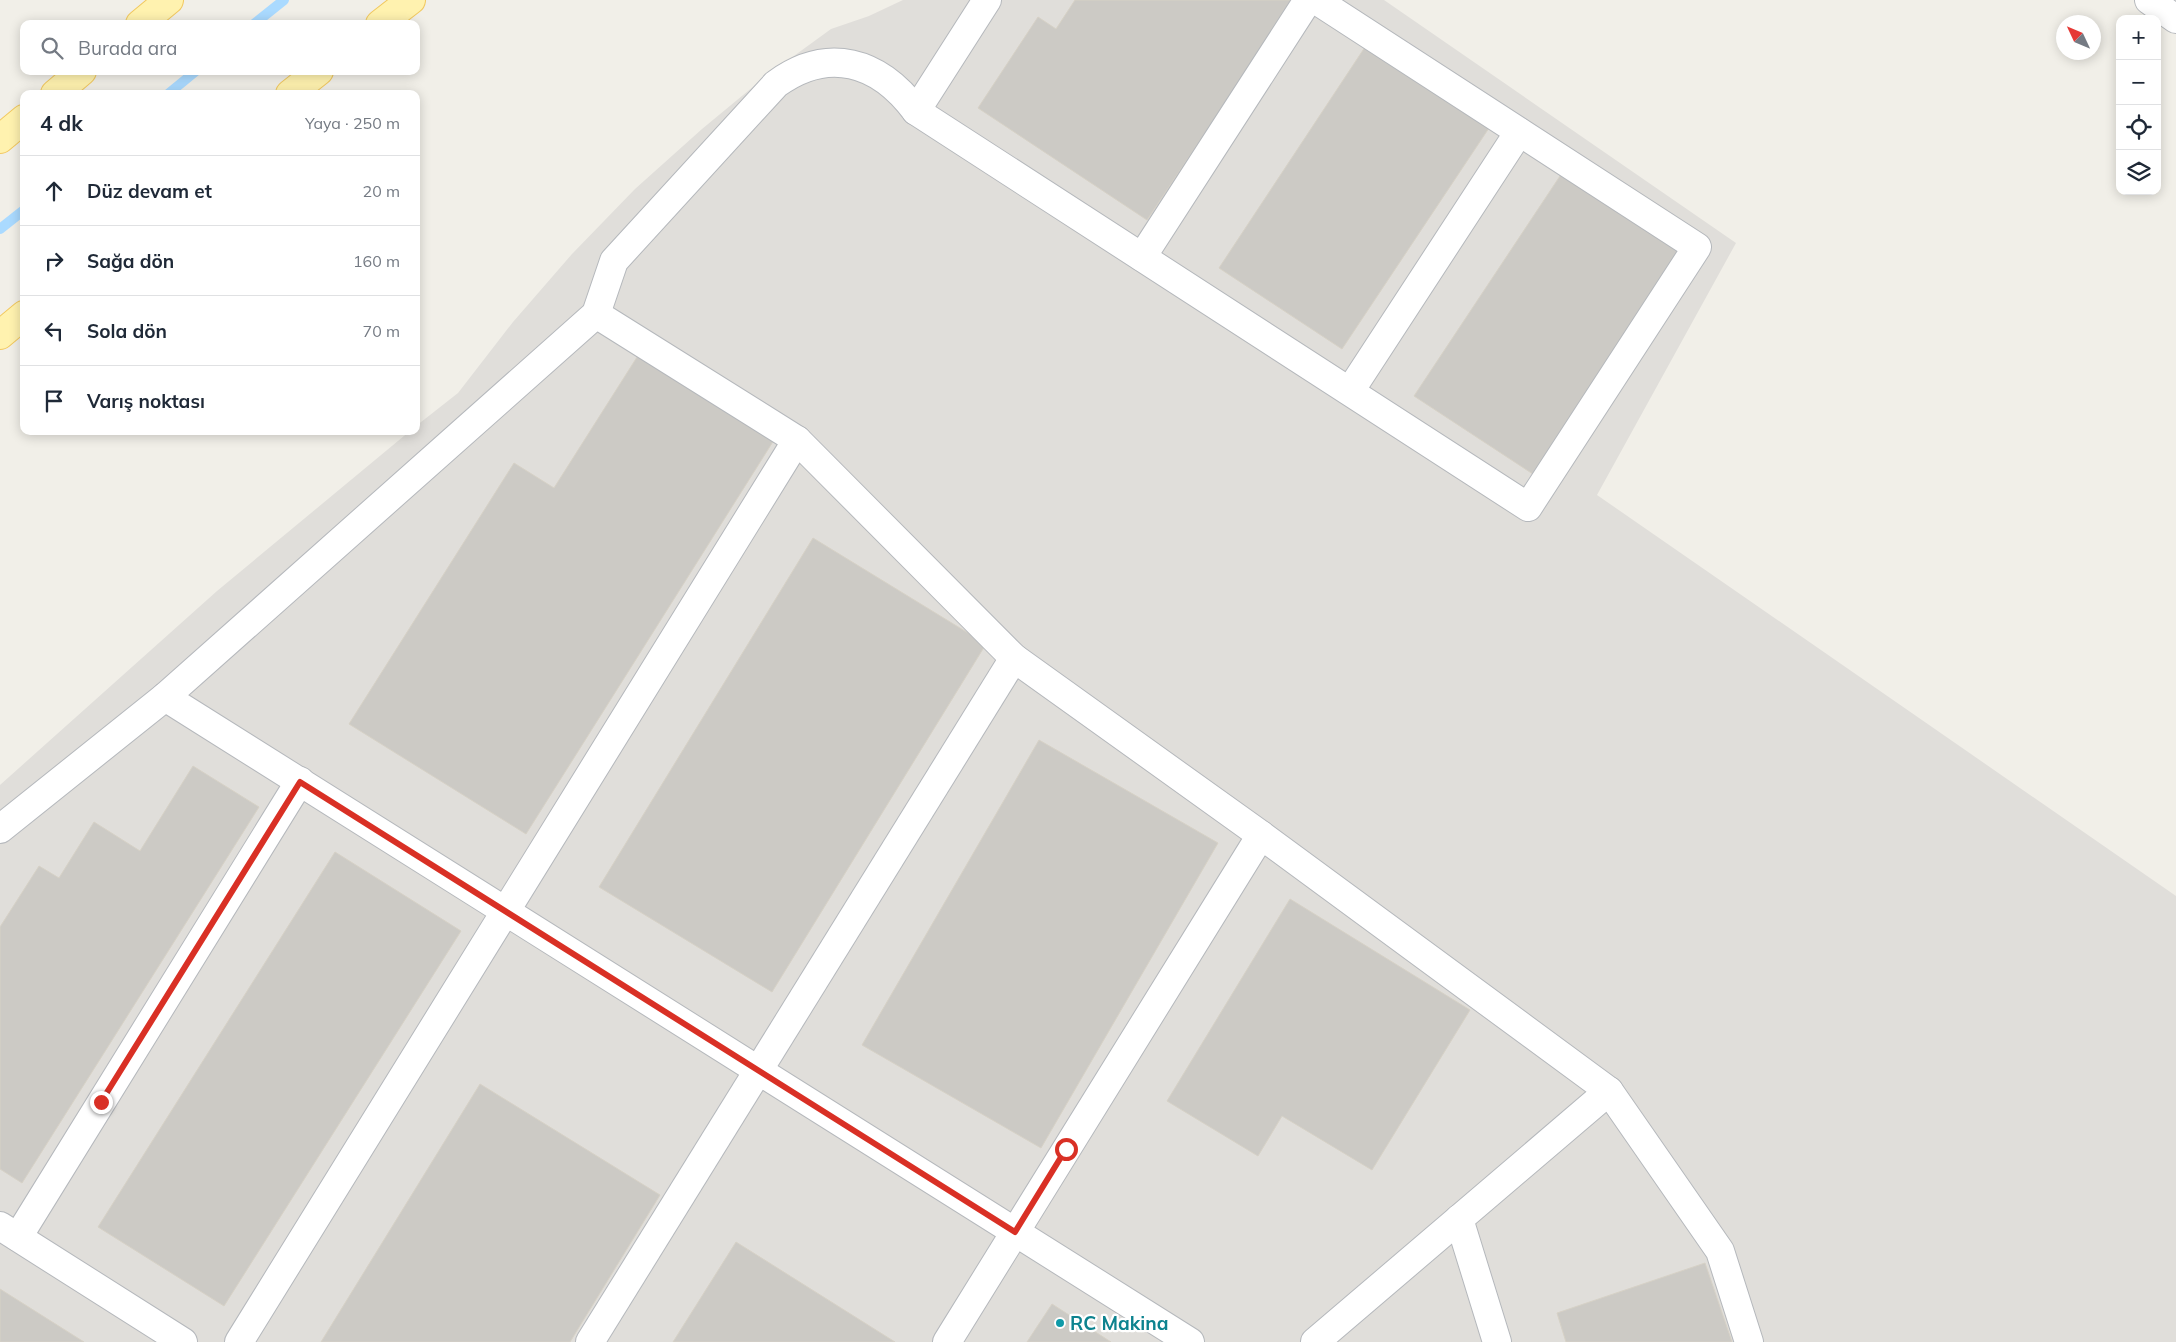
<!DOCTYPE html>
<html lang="tr">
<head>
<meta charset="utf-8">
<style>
  :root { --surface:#fff; --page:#f6f6f7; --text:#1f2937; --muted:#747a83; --line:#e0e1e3 }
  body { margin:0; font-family:Mulish,sans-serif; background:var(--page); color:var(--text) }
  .controls { position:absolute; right:15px; top:15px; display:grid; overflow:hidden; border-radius:10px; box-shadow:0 2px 12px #0003 }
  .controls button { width:45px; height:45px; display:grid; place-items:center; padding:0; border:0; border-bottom:1px solid var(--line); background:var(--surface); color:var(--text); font:25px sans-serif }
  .compass { position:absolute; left:2056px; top:15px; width:45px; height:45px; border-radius:50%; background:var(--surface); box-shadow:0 2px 12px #0003; rotate:314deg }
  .stop { position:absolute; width:15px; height:15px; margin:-11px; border:4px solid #d93025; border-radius:50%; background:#fff }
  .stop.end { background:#d93025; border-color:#fff; box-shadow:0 1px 5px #0008 }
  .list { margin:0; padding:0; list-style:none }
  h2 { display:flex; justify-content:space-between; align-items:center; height:65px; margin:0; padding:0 20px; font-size:21px }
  h2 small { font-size:16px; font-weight:400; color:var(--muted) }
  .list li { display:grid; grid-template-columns:32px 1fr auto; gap:15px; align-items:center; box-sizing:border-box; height:70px; padding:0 20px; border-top:1px solid var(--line) }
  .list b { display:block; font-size:19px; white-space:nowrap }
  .list em { font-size:16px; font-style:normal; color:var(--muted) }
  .icon { flex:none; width:28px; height:28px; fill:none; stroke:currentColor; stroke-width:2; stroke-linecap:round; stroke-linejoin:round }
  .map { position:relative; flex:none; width:2176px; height:1342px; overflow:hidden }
  .search { position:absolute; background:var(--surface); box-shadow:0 2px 12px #0003; left:20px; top:20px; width:400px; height:55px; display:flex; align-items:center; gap:12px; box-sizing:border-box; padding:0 18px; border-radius:10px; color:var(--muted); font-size:19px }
  .panel { position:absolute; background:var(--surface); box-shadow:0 2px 12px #0003; left:20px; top:90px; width:400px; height:345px; border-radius:10px }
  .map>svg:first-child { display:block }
</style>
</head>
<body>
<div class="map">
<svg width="2176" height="1342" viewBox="0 0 2176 1342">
  <rect width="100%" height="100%" fill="#f1efe8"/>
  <!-- industrial -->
  <path fill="#e0deda" d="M903,0h481l352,243 -139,252 579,401v446h-2176v-557l217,-194 193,-160h6v-5l42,-33 55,-71 59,-68 63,-65 67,-60 63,-52 66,-48 38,-13z"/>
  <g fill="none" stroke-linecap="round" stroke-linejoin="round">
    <!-- stream -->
    <g stroke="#aadaff" stroke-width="10">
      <path d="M254,24l30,-24"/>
      <path d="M168,94l28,-23"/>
      <path d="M0,229l24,-19"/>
    </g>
  </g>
  <!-- building -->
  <g fill="#cccac5" stroke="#d6d1c6">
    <path d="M1075,0h218l-146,220 -169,-112 60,-91 18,12z"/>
    <path d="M1369,41l124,81 -151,227 -123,-81z"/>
    <path d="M1564,170l125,82 -150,226 -125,-82z"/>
    <path d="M639,354l135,86 -248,394 -177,-110 165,-261 40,25z"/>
    <path d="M813,538l173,106 -214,348 -173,-105z"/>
    <path d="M1039,740l179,103 -177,305 -179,-103z"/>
    <path d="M193,766l66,41 -237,376 -22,-14v-242l39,-61 20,12 35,-56 46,29z"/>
    <path d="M335,852l126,79 -237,375 -126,-79z"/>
    <path d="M1290,899l180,111 -98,160 -90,-54 -24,40 -91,-55z"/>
    <path d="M480,1084l180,111 -90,147h-249z"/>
    <path d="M736,1242l159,100h-222z"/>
    <path d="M1705,1263l27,79h-166l-9,-29z"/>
    <path d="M0,1289l84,53h-84z"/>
    <path d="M1052,1304l59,38h-84z"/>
  </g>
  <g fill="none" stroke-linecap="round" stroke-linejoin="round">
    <defs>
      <g id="minor">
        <path d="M2149,0l27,19"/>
        <path d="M916,111l71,-111"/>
        <path d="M1142,257l166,-257"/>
        <path d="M596,314l201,126 217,218 247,177 348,256 111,160 29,91"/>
        <path d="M1350,391l169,-259"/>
        <path d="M165,697l1025,645"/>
        <path d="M0,829l165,-132 431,-383 18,-53 162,-177c52,-38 103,-23 140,27l612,396 169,-260 -381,-247"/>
        <path d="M1459,1219l38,123"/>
        <path d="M0,1226l183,116"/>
        <path d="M18,1237l282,-456"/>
        <path d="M239,1342l558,-902"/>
        <path d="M590,1342l424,-684"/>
        <path d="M947,1342l314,-507"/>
        <path d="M1315,1342l294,-251"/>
      </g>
      <g id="primary">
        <path d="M140,24l29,-24"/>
        <path d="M380,24l31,-24"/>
        <path d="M55,94l27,-23"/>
        <path d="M290,94l29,-23"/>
        <path d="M0,139l24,-20"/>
        <path d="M0,335l24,-20"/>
      </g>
    </defs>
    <!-- minor casing -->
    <use href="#minor" stroke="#b5b8bc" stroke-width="30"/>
    <!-- primary casing -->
    <use href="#primary" stroke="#f2c960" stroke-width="30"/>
    <!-- minor -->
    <use href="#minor" stroke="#fff" stroke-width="28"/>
    <!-- primary -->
    <use href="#primary" stroke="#fff2af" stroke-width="28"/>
  </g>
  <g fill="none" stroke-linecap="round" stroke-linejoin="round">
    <!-- route -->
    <path stroke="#d93025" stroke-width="6" d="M101,1102l199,-320 715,450 51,-83"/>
  </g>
  <!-- markers -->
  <circle fill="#0f9aa8" stroke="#fff" stroke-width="2" cx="1060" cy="1323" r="5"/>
  <g text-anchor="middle" stroke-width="4.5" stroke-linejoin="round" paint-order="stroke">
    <!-- culture labels -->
    <g font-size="19" font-weight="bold" fill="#0d838f" stroke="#fff" text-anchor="start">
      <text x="1070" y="1330">RC Makina</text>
    </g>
  </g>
</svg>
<div class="controls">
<button>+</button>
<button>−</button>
<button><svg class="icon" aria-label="locate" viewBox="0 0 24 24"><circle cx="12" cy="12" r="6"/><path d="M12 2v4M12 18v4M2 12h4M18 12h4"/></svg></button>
<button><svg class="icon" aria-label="layers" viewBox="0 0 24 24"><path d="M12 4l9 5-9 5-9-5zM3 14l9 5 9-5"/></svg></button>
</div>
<svg class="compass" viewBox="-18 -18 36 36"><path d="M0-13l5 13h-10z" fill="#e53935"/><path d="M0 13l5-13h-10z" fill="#747a83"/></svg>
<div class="stop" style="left:1066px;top:1149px"></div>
<div class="stop end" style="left:101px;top:1102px"></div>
<div class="search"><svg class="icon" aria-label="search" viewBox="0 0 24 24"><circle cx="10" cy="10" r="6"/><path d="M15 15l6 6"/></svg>Burada ara</div>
<section class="panel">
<h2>4 dk<small>Yaya · 250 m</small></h2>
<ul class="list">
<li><svg class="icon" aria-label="ahead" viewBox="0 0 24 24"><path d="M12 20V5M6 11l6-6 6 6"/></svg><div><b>Düz devam et</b></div><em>20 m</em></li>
<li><svg class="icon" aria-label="right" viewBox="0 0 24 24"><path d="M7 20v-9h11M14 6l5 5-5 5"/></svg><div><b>Sağa dön</b></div><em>160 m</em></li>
<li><svg class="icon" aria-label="left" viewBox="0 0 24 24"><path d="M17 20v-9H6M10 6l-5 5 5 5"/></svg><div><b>Sola dön</b></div><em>70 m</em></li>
<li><svg class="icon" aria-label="arrive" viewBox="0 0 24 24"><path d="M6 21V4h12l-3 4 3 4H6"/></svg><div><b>Varış noktası</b></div></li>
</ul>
</section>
</div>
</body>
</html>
